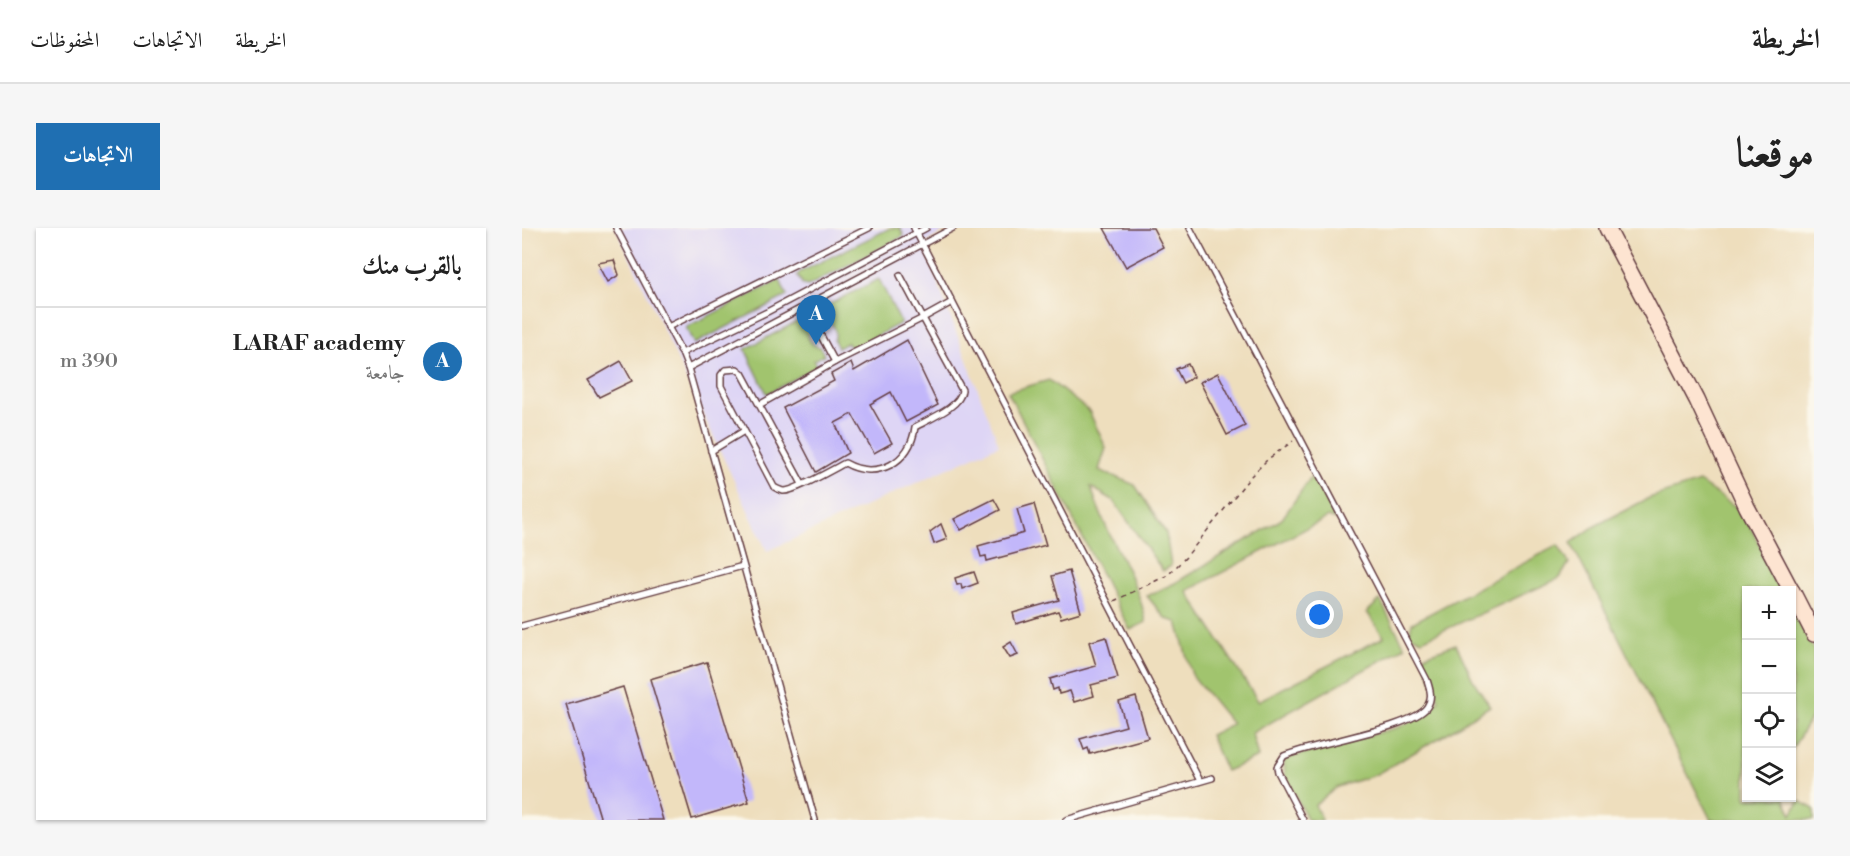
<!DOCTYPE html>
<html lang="ar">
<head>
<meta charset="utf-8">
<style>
  :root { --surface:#fff; --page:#f6f6f6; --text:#222; --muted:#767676; --line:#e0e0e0; --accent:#1f6fb2 }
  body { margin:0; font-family:"Libre Bodoni",Amiri,serif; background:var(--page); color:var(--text); direction:rtl }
  .controls { position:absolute; right:18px; bottom:18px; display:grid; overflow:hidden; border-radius:0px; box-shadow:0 2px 4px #0004 }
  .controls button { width:54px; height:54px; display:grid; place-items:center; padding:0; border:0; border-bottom:2px solid var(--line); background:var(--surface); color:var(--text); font:30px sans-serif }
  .you { position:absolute; left:798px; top:387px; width:21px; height:21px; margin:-15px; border:4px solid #fff; border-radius:50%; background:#1a73e8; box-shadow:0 0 0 9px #1a73e833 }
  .badge { display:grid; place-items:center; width:39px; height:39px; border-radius:50%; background:var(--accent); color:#fff; font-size:20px; font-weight:700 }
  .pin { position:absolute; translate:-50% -50px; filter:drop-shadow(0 2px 3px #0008) }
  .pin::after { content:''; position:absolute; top:32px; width:21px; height:18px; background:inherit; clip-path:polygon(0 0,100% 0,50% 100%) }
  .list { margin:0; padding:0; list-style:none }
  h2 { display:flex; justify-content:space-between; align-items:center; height:78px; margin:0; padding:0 24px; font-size:26px }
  h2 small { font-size:20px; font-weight:400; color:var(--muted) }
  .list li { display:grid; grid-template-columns:39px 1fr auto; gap:18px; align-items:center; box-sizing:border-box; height:108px; padding:0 24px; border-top:2px solid var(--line) }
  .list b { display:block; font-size:22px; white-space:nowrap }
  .list p { margin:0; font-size:20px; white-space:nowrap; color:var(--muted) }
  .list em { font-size:20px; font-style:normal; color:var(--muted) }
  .icon { flex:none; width:33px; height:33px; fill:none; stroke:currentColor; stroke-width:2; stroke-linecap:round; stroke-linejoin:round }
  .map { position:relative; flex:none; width:1292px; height:592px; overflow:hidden; direction:ltr; border-radius:0px }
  header { display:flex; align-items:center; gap:36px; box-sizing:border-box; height:84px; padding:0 30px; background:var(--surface); border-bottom:2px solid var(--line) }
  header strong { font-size:28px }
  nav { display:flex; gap:33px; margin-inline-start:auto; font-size:21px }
  .intro { display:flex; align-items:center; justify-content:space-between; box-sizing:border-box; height:144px; padding:0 36px }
  h1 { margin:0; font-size:42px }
  .button { padding:15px 27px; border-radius:0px; background:var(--accent); color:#fff; font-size:21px; font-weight:700 }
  main { display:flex; gap:36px; padding:0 36px }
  aside { flex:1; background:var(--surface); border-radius:0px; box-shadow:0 2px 4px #0004 }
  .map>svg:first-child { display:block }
</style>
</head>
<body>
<header>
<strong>الخريطة</strong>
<nav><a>الخريطة</a><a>الاتجاهات</a><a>المحفوظات</a></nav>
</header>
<div class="intro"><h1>موقعنا</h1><a class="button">الاتجاهات</a></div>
<main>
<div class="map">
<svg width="1292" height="592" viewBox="0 0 1292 592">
  <rect width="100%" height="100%" fill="#fbf7ec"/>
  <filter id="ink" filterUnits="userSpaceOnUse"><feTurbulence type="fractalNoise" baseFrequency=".0167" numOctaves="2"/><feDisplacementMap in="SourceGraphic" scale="12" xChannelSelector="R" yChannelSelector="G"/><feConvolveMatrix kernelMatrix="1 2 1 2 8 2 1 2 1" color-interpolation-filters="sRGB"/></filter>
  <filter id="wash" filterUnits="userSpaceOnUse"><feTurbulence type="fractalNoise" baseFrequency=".008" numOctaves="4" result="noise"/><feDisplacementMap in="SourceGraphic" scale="24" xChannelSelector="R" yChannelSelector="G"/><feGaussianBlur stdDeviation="1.35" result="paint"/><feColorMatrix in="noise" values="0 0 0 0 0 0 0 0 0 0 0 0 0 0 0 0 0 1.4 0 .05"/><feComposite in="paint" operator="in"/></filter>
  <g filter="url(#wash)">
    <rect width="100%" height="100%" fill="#eedebd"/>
    <!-- built -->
    <path fill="#ded5f5" d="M94,0h334l-27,16 76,201 -232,106z"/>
    <!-- green -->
    <g fill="#a1c46e" stroke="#76724c" stroke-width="1.5">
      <path d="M368,0h10l4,8 -96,50 -5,-1 -6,-10 3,-3z"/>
      <path d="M357,51l22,44 -49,26 -5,-6 -9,5 -4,-8c4,-10 -1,-19 -12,-21l-2,-8 2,-3z"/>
      <path d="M258,52l7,16 -93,48 -8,-16 2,-2z"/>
      <path d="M282,90l7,7 -3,3c-1,10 2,17 12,19l4,8 -10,5 2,7 -49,27 -22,-45z"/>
      <path d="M527,152l40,31 17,37 -7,22 36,15 31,48 5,33 -8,5 -50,-71 -22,-13c5,16 12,33 19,48 14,29 30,55 36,87l-16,8 -122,-238z"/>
      <path d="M791,246l23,46 -8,-3 -141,74 71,110 126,-64 -17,-25 13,-12 25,47 -153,86 6,24 -32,14 -16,-36 22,-11 -40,-49 -15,-53 -11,-3 -19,-23 28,-13 107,-64z"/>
      <path d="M1177,254l43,29 41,79h-37v208h38l8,17 7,-14 15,8v11h-103l-140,-277 24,-17 54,-28z"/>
      <path d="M1036,317l11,18 -9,15 -138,62 -13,-6 3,-11z"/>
      <path d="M1270,379l22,44v62l-22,36z"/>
      <path d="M934,416l17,36 17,26 -49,31 -66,38 -38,12 -22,18 7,15h-14l-23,-44 -1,-17 115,-32 29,-13 11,-14 -16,-44z"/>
    </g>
    <g id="blocks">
      <!-- building -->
      <g fill="#c2b7fa">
        <path d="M582,0h49l10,19 -37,20z"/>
        <path d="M92,32l5,15 -11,7 -10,-19z"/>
        <path d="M385,112l31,65 -32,17 -15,-30 -21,12 22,39 -18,10 -22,-39 -17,9 13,30 -32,19 -33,-64 51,-27 -3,-7 20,-11 3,8z"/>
        <path d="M99,133l11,20 -33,16 -11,-17z"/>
        <path d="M666,136l6,13 -11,6 -7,-14z"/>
        <path d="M696,145l27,53 -18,9 -27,-53z"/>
        <path d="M472,271l6,11 -39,20 -7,-11z"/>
        <path d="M512,276l12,41 -59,16 -1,-5 -5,1 -3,-11 46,-13 -7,-24z"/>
        <path d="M419,296l6,15 -13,5 -4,-12z"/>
        <path d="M547,343l12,41 -20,6 -3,-7 -42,13 -3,-11 46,-13 -7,-24z"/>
        <path d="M452,344l4,11 -16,6 -1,-5 -4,1 -2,-7z"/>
        <path d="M584,409l12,41 -27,7 3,11 -20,6 -4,-11 -11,3 -1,-6 -5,2 -3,-11 46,-13 -7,-24z"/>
        <path d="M489,414l7,13 -8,3 -7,-11z"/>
        <path d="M185,434l42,140 -57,17 -42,-140z"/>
        <path d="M101,459l40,133h-62l-35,-116z"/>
        <path d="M614,469l12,41 -58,16 -2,-6 -4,2 -4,-11 46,-13 -7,-24z"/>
      </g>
    </g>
  </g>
  <g filter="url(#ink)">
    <use href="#blocks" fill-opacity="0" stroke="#633c41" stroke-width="1.5"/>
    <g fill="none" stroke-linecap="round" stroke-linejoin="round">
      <defs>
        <g id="lane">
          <path d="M94,0l66,125 6,15 127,452"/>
          <path d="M392,0l286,553"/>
          <path d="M668,0l237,452c3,9 6,18 0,27 -14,21 -114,36 -143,49l-7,11 1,5 25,48"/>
          <path d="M378,47l23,43 29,-16"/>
          <path d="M283,78l30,56"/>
          <path d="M146,99l201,-99"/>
          <path d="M160,125l85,-41 159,-84"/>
          <path d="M166,140l265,-140"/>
          <path d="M237,177l76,-43 88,-44 39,72c-1,17 -33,29 -47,37 -4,35 -38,54 -70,36 -12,6 -51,29 -62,28 -3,-1 -6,-2 -9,-4l-53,-101v-11l4,-5 12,-1 5,4 60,111"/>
          <path d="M189,223l33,-20"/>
          <path d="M0,398l221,-60"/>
          <path d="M544,592l146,-42"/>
        </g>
        <g id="secondary">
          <path d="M1085,0l90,172 50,107 44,83"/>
          <path d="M1270,363l22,43"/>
        </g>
      </defs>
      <!-- lane casing -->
      <use href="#lane" stroke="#633c41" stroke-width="8"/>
      <!-- secondary casing -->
      <use href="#secondary" stroke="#633c41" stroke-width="18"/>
      <!-- path -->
      <path stroke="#633c41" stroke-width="1.5" stroke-dasharray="4.5 4.5" stroke-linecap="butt" d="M592,373l54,-26 18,-18 65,-81 17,-17 25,-18"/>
      <!-- lane -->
      <use href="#lane" stroke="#fff" stroke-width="5"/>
      <!-- secondary -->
      <use href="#secondary" stroke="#fde4d1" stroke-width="15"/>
    </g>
  </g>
</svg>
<div class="controls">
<button>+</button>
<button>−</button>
<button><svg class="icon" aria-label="locate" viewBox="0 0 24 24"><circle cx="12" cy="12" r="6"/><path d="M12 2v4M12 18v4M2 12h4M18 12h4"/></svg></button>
<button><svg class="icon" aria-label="layers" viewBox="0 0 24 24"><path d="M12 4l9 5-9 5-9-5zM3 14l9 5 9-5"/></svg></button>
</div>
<div class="you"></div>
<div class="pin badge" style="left:294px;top:117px">A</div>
</div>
<aside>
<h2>بالقرب منك<small></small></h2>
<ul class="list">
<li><span class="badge">A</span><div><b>LARAF academy</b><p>جامعة</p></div><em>390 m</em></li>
</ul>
</aside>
</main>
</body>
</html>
